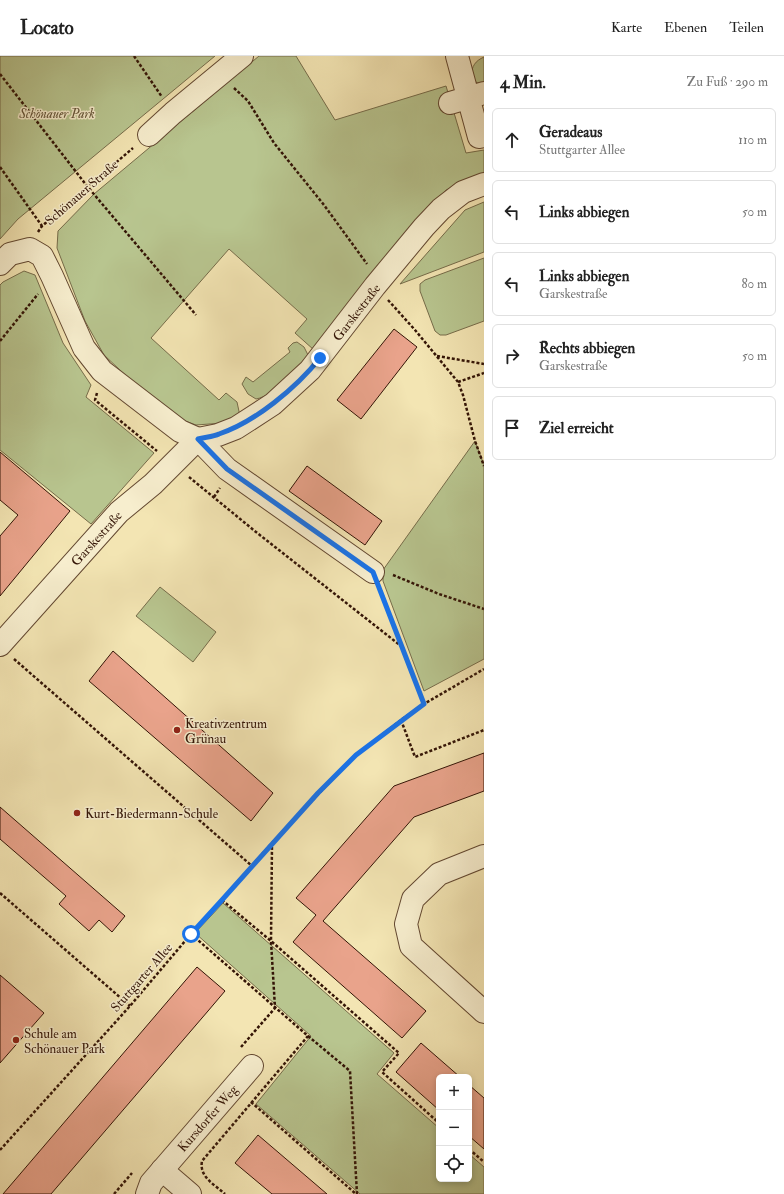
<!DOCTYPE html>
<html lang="de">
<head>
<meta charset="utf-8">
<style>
  :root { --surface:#fff; --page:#f6f6f6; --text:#222; --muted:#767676; --line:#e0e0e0 }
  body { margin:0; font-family:"IM FELL Double Pica",serif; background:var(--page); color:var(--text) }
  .controls { position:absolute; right:12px; bottom:12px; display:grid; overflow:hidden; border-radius:6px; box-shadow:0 2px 6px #0003 }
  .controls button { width:36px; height:36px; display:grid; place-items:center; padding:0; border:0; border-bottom:1px solid var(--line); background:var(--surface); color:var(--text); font:20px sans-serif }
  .stop { position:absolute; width:12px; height:12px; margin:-9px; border:3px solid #1a73e8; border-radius:50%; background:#fff }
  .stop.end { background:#1a73e8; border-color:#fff; box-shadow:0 1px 4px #0008 }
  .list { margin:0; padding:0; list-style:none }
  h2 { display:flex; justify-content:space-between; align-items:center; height:52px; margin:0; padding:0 16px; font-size:17px }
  h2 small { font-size:13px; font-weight:400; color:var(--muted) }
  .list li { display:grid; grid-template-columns:26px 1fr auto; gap:12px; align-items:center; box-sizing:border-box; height:64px; margin:0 8px 8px; padding:0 8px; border:1px solid var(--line); border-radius:6px }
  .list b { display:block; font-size:15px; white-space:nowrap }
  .list p { margin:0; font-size:13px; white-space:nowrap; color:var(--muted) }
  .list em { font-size:13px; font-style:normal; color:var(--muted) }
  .icon { flex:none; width:22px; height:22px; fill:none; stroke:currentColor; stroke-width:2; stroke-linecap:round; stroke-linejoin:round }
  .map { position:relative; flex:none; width:484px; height:1138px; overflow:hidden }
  header { display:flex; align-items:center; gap:24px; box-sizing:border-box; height:56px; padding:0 20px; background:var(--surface); border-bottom:1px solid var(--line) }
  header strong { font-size:19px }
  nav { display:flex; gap:22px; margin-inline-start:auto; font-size:14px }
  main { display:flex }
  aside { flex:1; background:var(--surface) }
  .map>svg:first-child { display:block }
</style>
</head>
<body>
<header>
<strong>Locato</strong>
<nav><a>Karte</a><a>Ebenen</a><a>Teilen</a></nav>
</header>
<main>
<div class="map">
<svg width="484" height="1138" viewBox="0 0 484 1138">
  <rect width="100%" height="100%" fill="#f3e5b3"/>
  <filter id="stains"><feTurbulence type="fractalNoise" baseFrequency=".005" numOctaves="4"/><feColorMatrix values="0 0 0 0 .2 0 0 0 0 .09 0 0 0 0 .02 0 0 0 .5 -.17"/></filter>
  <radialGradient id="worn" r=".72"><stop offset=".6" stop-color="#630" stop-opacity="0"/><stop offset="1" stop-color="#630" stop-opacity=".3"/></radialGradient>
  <!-- green -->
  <g fill="#b8c58f" stroke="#766c4a">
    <path d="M0,0h215l-197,163 -18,20z"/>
    <path d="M259,0h37l39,64 111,-34 20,67 18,-3v24l-38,16 -73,86 -59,74 -19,-17 12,-14 -78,-70 -78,89 68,62 7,-7 11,9 3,14 -17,7 -27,2 -28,-10 -64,-60 -19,-34 -28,-73 1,-17 36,-37z"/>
    <path d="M484,1v27l-7,-1 -6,-7c1,-10 4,-15 13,-19z"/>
    <path d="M484,146v50l-84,32 65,-74z"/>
    <path d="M484,202v63l-38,14h-6l-5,-4 -15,-40v-7l5,-4z"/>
    <path d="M24,215l11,4 28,68 28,42 -5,12 68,56 -63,71 -91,-74v-165l3,-3z"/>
    <path d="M297,286l7,5 4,8c-12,14 -34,41 -52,44l-8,-5 -6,-10 4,-7 7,5 37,-30 -2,-4 5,-5z"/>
    <path d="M475,385l9,24v194l-60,32 -41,-110v-11z"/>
    <path d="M160,531l56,45 -23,30 -57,-46z"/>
    <path d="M223,847l171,150 -17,21 62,54v51h30v-25l15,13v27h-124l-104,-90 55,-68 -116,-103z"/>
  </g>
  <!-- building -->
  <g fill="#e9a38b" stroke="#331406">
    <path d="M394,273l23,18 -56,72 -24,-19z"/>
    <path d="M0,396l70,59 -70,85v-60l18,-21 -18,-15z"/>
    <path d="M307,410l75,55 -17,24 -76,-54z"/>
    <path d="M113,595l160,142 -22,28 -162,-140z"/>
    <path d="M484,697v38l-70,26 -91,104 103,90 -24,27 -109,-96 23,-27 -20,-17 98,-112z"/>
    <path d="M0,751l125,109 -13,16 -13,-12 -10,11 -30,-27 7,-8 -66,-57z"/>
    <path d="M197,911l28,24 -17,20 -157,183h-48z"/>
    <path d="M0,919l44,38 -44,50z"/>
    <path d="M421,987l39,34h-21v33l-43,-38z"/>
    <path d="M469,1029l15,13v51l-15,-13z"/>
    <path d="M258,1079l69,59h-55l-37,-31z"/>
  </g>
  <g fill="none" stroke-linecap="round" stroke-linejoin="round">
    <defs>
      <g id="minor">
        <path d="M457,0l22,81 5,-1"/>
        <path d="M450,47l34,-10"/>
        <path d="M149,79l24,-22 69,-57"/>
        <path d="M0,208l10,-10 20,-5 12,7 10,20 32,72 18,23 78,60 18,8 29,30 146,103"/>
        <path d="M0,589l119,-133 34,-28 45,-45 20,-4 18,-7 37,-24 37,-34 65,-84 49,-59 17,-18 22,-17 21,-8"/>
        <path d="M484,800l-45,18 -26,25 -7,25 5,22 73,66"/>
        <path d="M162,1114l28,24"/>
        <path d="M147,1138l4,-11 101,-117"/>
      </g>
    </defs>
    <!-- minor casing -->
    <use href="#minor" stroke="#634831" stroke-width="24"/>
    <!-- path -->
    <g stroke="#331406" stroke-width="2.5" stroke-dasharray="3 2" stroke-linecap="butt">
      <path d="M134,0l28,41"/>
      <path d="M0,18l87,112 109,129"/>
      <path d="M234,32l14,13 26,42 50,62 43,59"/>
      <path d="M0,111l42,59"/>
      <path d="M38,176l4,-6 91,-78"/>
      <path d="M388,244l27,30 43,52 5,13 12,46 9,25"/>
      <path d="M0,285l38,-47"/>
      <path d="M437,300l47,8"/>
      <path d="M458,326l26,-9"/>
      <path d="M97,337l-2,7 62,51"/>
      <path d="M189,421l67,55 145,114"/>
      <path d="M214,441l6,-9"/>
      <path d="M393,519l46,19 45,15"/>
      <path d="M381,535l43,113"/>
      <path d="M14,603l238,207"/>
      <path d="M401,664l14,37 69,-27"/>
      <path d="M0,837l130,113"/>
      <path d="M222,844l49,41 128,112 -17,19 57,51"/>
      <path d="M191,878l117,102 -106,125c-3,16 12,23 23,33"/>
      <path d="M308,980l42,35 7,123"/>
      <path d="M241,991l34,-39 -4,-67 1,-98"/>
      <path d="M251,1046l105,92"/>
      <path d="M469,1093l15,13"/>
      <path d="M0,1094l130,-144 61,-72 31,-34 50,-57 69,-73 15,-15 45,-35 23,-16 60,-35"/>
      <path d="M114,1138l18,-21"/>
    </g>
    <!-- minor -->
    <use href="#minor" stroke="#f7eece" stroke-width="22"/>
  </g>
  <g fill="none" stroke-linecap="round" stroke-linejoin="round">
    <!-- route -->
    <path stroke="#1a73e8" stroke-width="5" d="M191,878l31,-34 96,-107 38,-38 68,-51 -51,-132 -146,-103 -29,-30c7,-2 15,-2 21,-5 36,-12 77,-46 101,-76"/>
  </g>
  <!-- markers -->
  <g fill="#8f2418" stroke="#f7eece" stroke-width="1.5">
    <circle cx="177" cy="674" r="4"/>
    <circle cx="77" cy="757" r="4"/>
    <circle cx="16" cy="984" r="4"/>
  </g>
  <g text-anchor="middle" stroke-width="3" stroke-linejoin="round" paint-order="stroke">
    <!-- park labels -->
    <g font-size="13" font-style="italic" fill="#625236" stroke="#f7eece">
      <text x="57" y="62">Schönauer Park</text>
    </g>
    <!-- street labels -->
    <g font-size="13" fill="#331406" stroke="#f7eece">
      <text transform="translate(81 136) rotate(-41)" y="5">Schönauer Straße</text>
      <text transform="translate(356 256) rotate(-52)" y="5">Garskestraße</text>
      <text transform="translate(96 482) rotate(-48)" y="5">Garskestraße</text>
      <text transform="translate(141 921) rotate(-49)" y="5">Stuttgarter Allee</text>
      <text transform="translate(207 1062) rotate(-49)" y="5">Kursdorfer Weg</text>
    </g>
    <!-- poi labels -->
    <g font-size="13" fill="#331406" stroke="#f7eece" text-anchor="start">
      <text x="185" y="672">Kreativzentrum<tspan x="185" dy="15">Grünau</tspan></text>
      <text x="85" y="762">Kurt-Biedermann-Schule</text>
      <text x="24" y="982">Schule am<tspan x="24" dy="15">Schönauer Park</tspan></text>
    </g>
  </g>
  <rect width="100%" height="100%" filter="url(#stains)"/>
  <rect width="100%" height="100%" fill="url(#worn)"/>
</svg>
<div class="controls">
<button>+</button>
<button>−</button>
<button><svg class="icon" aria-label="locate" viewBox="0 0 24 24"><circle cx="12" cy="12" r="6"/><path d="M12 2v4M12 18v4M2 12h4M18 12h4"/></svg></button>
</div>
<div class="stop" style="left:191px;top:878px"></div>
<div class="stop end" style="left:320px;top:302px"></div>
</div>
<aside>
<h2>4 Min.<small>Zu Fuß · 290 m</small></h2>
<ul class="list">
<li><svg class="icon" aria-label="ahead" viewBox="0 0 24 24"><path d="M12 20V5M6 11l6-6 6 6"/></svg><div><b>Geradeaus</b><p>Stuttgarter Allee</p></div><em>110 m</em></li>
<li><svg class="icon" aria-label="left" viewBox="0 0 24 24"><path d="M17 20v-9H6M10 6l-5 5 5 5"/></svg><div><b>Links abbiegen</b></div><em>50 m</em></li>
<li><svg class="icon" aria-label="left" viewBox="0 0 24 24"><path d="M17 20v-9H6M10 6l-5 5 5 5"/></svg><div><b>Links abbiegen</b><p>Garskestraße</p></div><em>80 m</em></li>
<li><svg class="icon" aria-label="right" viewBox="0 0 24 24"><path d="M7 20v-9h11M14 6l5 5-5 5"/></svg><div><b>Rechts abbiegen</b><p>Garskestraße</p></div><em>50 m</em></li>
<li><svg class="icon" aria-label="arrive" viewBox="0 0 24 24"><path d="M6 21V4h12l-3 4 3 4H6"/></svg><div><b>Ziel erreicht</b></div></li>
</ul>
</aside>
</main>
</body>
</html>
